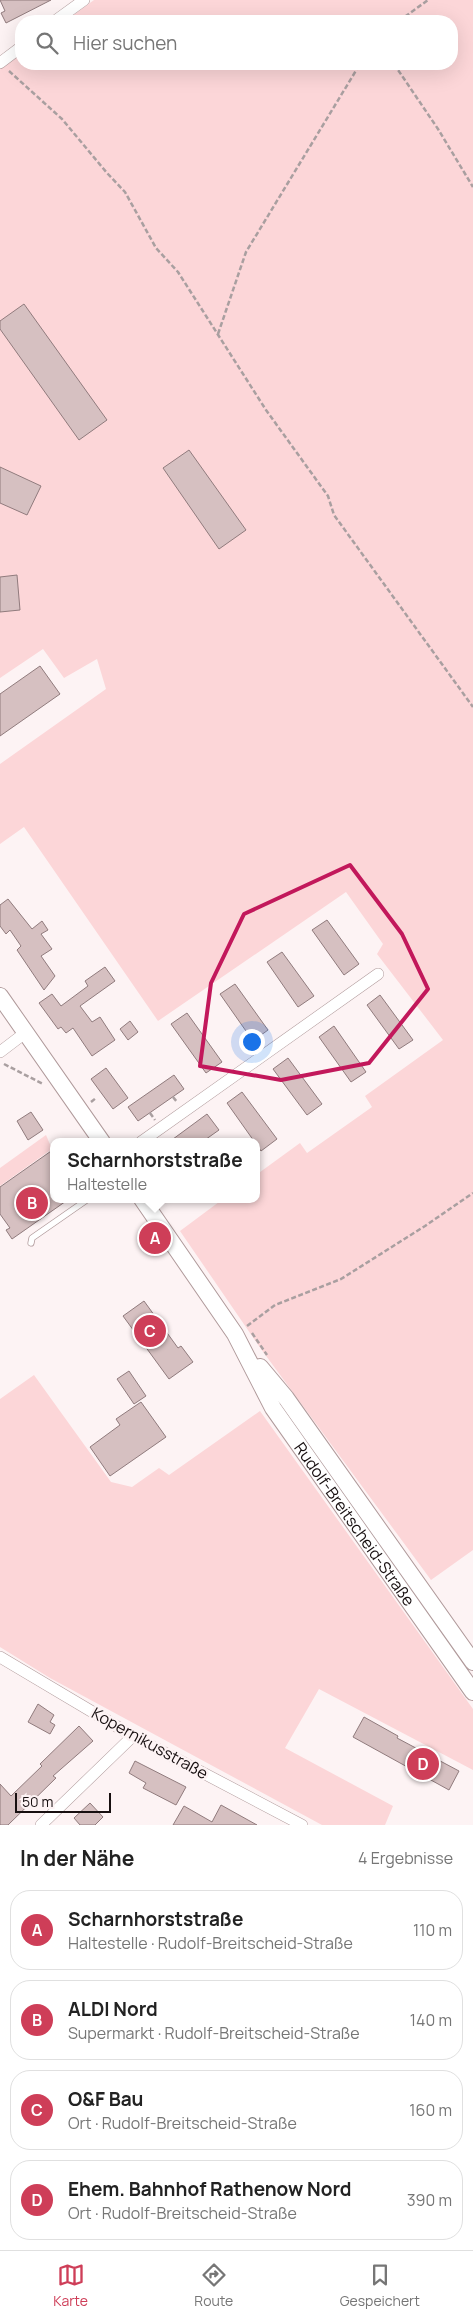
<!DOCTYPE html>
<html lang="de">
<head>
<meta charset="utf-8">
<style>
  :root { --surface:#fff; --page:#f2f2f2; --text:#222; --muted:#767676; --line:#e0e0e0; --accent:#ce3e58 }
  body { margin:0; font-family:Manrope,sans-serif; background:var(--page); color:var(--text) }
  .scale { position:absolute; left:15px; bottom:12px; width:96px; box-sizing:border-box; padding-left:5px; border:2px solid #170f10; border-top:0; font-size:14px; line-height:18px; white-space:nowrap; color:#170f10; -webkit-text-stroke:4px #fdf3f4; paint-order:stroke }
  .you { position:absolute; left:251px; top:1041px; width:18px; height:18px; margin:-12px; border:4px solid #fff; border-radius:50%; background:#1a73e8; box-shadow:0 0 0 8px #1a73e833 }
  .badge { display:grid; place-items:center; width:32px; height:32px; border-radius:50%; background:var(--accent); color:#fff; font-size:16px; font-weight:700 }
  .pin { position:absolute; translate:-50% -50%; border:2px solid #fff; box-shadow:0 1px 5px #0006 }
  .popup { position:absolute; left:50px; top:1138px; width:210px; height:65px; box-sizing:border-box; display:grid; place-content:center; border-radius:10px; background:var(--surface); filter:drop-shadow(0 1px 4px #0005); font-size:16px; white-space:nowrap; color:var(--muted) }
  .popup b { font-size:19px; color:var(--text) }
  .popup::after { content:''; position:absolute; left:50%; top:100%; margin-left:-10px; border:10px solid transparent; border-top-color:var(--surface) }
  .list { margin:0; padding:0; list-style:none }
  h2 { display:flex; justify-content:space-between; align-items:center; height:65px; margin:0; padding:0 20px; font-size:21px }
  h2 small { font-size:16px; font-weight:400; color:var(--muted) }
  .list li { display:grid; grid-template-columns:32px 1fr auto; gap:15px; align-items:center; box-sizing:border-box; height:80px; margin:0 10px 10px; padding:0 10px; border:1px solid var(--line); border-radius:20px }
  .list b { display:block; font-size:19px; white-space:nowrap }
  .list p { margin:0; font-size:16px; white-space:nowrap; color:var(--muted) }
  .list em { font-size:16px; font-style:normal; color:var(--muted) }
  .icon { flex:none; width:28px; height:28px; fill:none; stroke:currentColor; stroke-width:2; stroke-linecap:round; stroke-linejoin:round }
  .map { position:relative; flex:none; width:473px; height:1825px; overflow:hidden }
  .search { position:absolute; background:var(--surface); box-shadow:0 5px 20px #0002; left:15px; right:15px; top:15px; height:55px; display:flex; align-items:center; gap:12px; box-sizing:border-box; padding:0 18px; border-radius:20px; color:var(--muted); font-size:19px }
  .sheet { height:425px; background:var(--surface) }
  nav { display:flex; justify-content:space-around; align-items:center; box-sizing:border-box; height:70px; border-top:1px solid var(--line); background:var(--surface); font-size:14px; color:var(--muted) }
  nav a { display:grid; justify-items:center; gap:2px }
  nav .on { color:var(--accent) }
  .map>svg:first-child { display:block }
</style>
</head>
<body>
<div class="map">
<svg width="473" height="1825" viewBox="0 0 473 1825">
  <rect width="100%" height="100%" fill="#fdf3f4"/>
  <!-- green -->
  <g fill="#fcd6d8">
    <path d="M94,0h379v1550l-42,30 -170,-231 -81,-118 43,-32h33v-24l44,-32 7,10 65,-46 -7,-11 78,-56 -66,-86 6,-10 -37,-52 -188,129 -134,-194 -24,17v-80l106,-75 -9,-30 -33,19 -21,-29 -43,29v-609l21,-15v10h431v-43h-387z"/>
    <path d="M46,1135l6,14 -52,37v-18z"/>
    <path d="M34,1375l77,107 21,5 27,-19 10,7 91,-64 213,298v61l-154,-81 -34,59 108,58 -8,19h-63l-272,-147 -50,-31v-248z"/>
  </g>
  <!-- building -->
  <g fill="#d6c0c1" stroke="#907b7d">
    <path d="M0,0h51l-45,23 -5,-10 4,-2z"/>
    <path d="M24,304l83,116 -28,20 -79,-111v-8z"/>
    <path d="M189,450l57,80 -27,19 -56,-81z"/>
    <path d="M0,467l41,19 -14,29 -27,-12z"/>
    <path d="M17,575l3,35 -20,2v-35z"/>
    <path d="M40,666l20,28 -60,42v-42z"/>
    <path d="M8,899l24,30 10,-8 6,9 -7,4 11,15 -11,7 14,20 -11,14 -27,-40 4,-4 -11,-16 -4,4 -6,-8v-21z"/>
    <path d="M327,920l32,44 -15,11 -32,-45z"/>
    <path d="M282,952l32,44 -16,11 -31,-45z"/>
    <path d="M105,967l10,14 -35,25 12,16 8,-5 15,23 -23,16 -19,-28 -7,5 -5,-6 -3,2 -19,-26 13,-9 9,12 27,-20 -3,-5z"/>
    <path d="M235,984l33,46 -15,11 -33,-47z"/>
    <path d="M380,995l33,45 -14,9 -32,-44z"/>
    <path d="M187,1013l35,49 -16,11 -35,-49z"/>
    <path d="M130,1021l8,11 -10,8 -8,-11z"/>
    <path d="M334,1026l32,46 -15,10 -32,-45z"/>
    <path d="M288,1058l34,46 -15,11 -34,-46z"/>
    <path d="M106,1068l22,30 -15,11 -22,-30z"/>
    <path d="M174,1075l10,14 -46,32 -10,-14z"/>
    <path d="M242,1092l35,47 -16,12 -34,-48z"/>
    <path d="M31,1112l12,18 -15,10 -11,-19z"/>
    <path d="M207,1114l12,16 -17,12h-33z"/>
    <path d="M54,1149v50h15l-57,40 -6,-9 4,-2 -10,-14v-27z"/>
    <path d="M144,1301l34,47 3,-2 12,16 -24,17 -46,-63z"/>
    <path d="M129,1371l17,25 -12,8 -17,-25z"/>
    <path d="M141,1402l25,35 -56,39 -20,-29 30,-22 -4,-6z"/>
    <path d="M38,1704l16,11 -4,7 5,3 -5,9 -22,-12z"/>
    <path d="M364,1717l34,19 -1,2 62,33 -10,19 -96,-53z"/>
    <path d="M79,1726l14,15 -40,35 3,2 -48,47h-8v-41l11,12 31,-30 -2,-2z"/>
    <path d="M135,1761l51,26 -10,18 -33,-17 3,-5 -17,-10z"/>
    <path d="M90,1803l13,14 -8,8h-15l-6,-7z"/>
    <path d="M221,1805l36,20h-84l11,-19 28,16z"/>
  </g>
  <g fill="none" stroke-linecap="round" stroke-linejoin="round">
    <defs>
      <path id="lane" d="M31,1243l1,-5 56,-39"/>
      <g id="street">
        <path d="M55,21l29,-21"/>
        <path d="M0,63l21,-16"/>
        <path d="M0,1052l25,-19"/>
        <path d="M141,1142l237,-168"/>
        <path d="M0,1657l133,79 169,89"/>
        <path d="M41,1825l92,-89"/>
      </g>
      <g id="secondary">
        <path d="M0,996l102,146"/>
        <path id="s1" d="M142,1199l93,135 38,74 200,284"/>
        <path d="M260,1367l26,31 187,264"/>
      </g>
    </defs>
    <!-- lane casing -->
    <use href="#lane" stroke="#b09a9b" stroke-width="7"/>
    <!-- street casing -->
    <use href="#street" stroke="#b09a9b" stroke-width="12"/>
    <!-- secondary casing -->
    <use href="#secondary" stroke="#b09a9b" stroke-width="18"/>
    <!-- path -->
    <g stroke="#a99fa0" stroke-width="2.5" stroke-dasharray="5 2.5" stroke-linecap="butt">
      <path d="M399,21l29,-21"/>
      <path d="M394,64l44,65 35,58"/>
      <path d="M9,71l53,48 45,54 18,19 31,56 22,24 88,138 62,86 6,19 139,192"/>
      <path d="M218,334l28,-82 114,-188"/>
      <path d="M4,1064l39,20"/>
      <path d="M173,1097l4,5"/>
      <path d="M91,1102l5,-4"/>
      <path d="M150,1113l5,7"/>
      <path d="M247,1326l28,-21 66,-26 84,-53 48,-33"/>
      <path d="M252,1333l15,22"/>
    </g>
    <!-- lane -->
    <use href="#lane" stroke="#fff" stroke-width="5.5"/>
    <!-- street -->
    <use href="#street" stroke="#fff" stroke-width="11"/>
    <!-- secondary -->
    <use href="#secondary" stroke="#fff" stroke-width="16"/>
  </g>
  <!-- marked area -->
  <path fill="none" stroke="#c2185b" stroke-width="4" stroke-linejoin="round" d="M350,865l52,69 26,55 -59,74 -88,17 -81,-14 11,-83 33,-69z"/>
  <g text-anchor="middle" stroke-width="5" stroke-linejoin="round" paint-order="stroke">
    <!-- street labels -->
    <g font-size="16" fill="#170f10" stroke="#fdf3f4">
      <text dy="6" stroke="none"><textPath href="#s1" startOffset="389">Rudolf-Breitscheid-Straße</textPath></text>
      <text transform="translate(150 1743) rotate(29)" y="6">Kopernikusstraße</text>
    </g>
  </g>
</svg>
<div class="scale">50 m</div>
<div class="you"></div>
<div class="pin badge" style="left:155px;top:1238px">A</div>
<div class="popup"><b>Scharnhorststraße</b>Haltestelle</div>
<div class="pin badge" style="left:32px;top:1203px">B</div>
<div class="pin badge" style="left:150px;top:1331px">C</div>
<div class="pin badge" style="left:423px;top:1764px">D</div>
<div class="search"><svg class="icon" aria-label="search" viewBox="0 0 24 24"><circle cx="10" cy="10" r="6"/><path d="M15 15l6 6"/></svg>Hier suchen</div>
</div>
<section class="sheet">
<h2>In der Nähe<small>4 Ergebnisse</small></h2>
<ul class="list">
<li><span class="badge">A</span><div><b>Scharnhorststraße</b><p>Haltestelle · Rudolf-Breitscheid-Straße</p></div><em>110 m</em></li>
<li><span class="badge">B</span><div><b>ALDI Nord</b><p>Supermarkt · Rudolf-Breitscheid-Straße</p></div><em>140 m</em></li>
<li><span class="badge">C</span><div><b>O&amp;F Bau</b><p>Ort · Rudolf-Breitscheid-Straße</p></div><em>160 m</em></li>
<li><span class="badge">D</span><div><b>Ehem. Bahnhof Rathenow Nord</b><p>Ort · Rudolf-Breitscheid-Straße</p></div><em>390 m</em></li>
</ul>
</section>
<nav>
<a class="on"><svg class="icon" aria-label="map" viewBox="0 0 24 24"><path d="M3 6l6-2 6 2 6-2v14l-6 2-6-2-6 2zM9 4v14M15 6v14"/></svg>Karte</a>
<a><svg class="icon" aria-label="directions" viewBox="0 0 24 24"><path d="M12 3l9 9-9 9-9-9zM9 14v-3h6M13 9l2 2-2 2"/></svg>Route</a>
<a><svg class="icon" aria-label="saved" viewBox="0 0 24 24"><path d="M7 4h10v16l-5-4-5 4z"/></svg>Gespeichert</a>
</nav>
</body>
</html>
